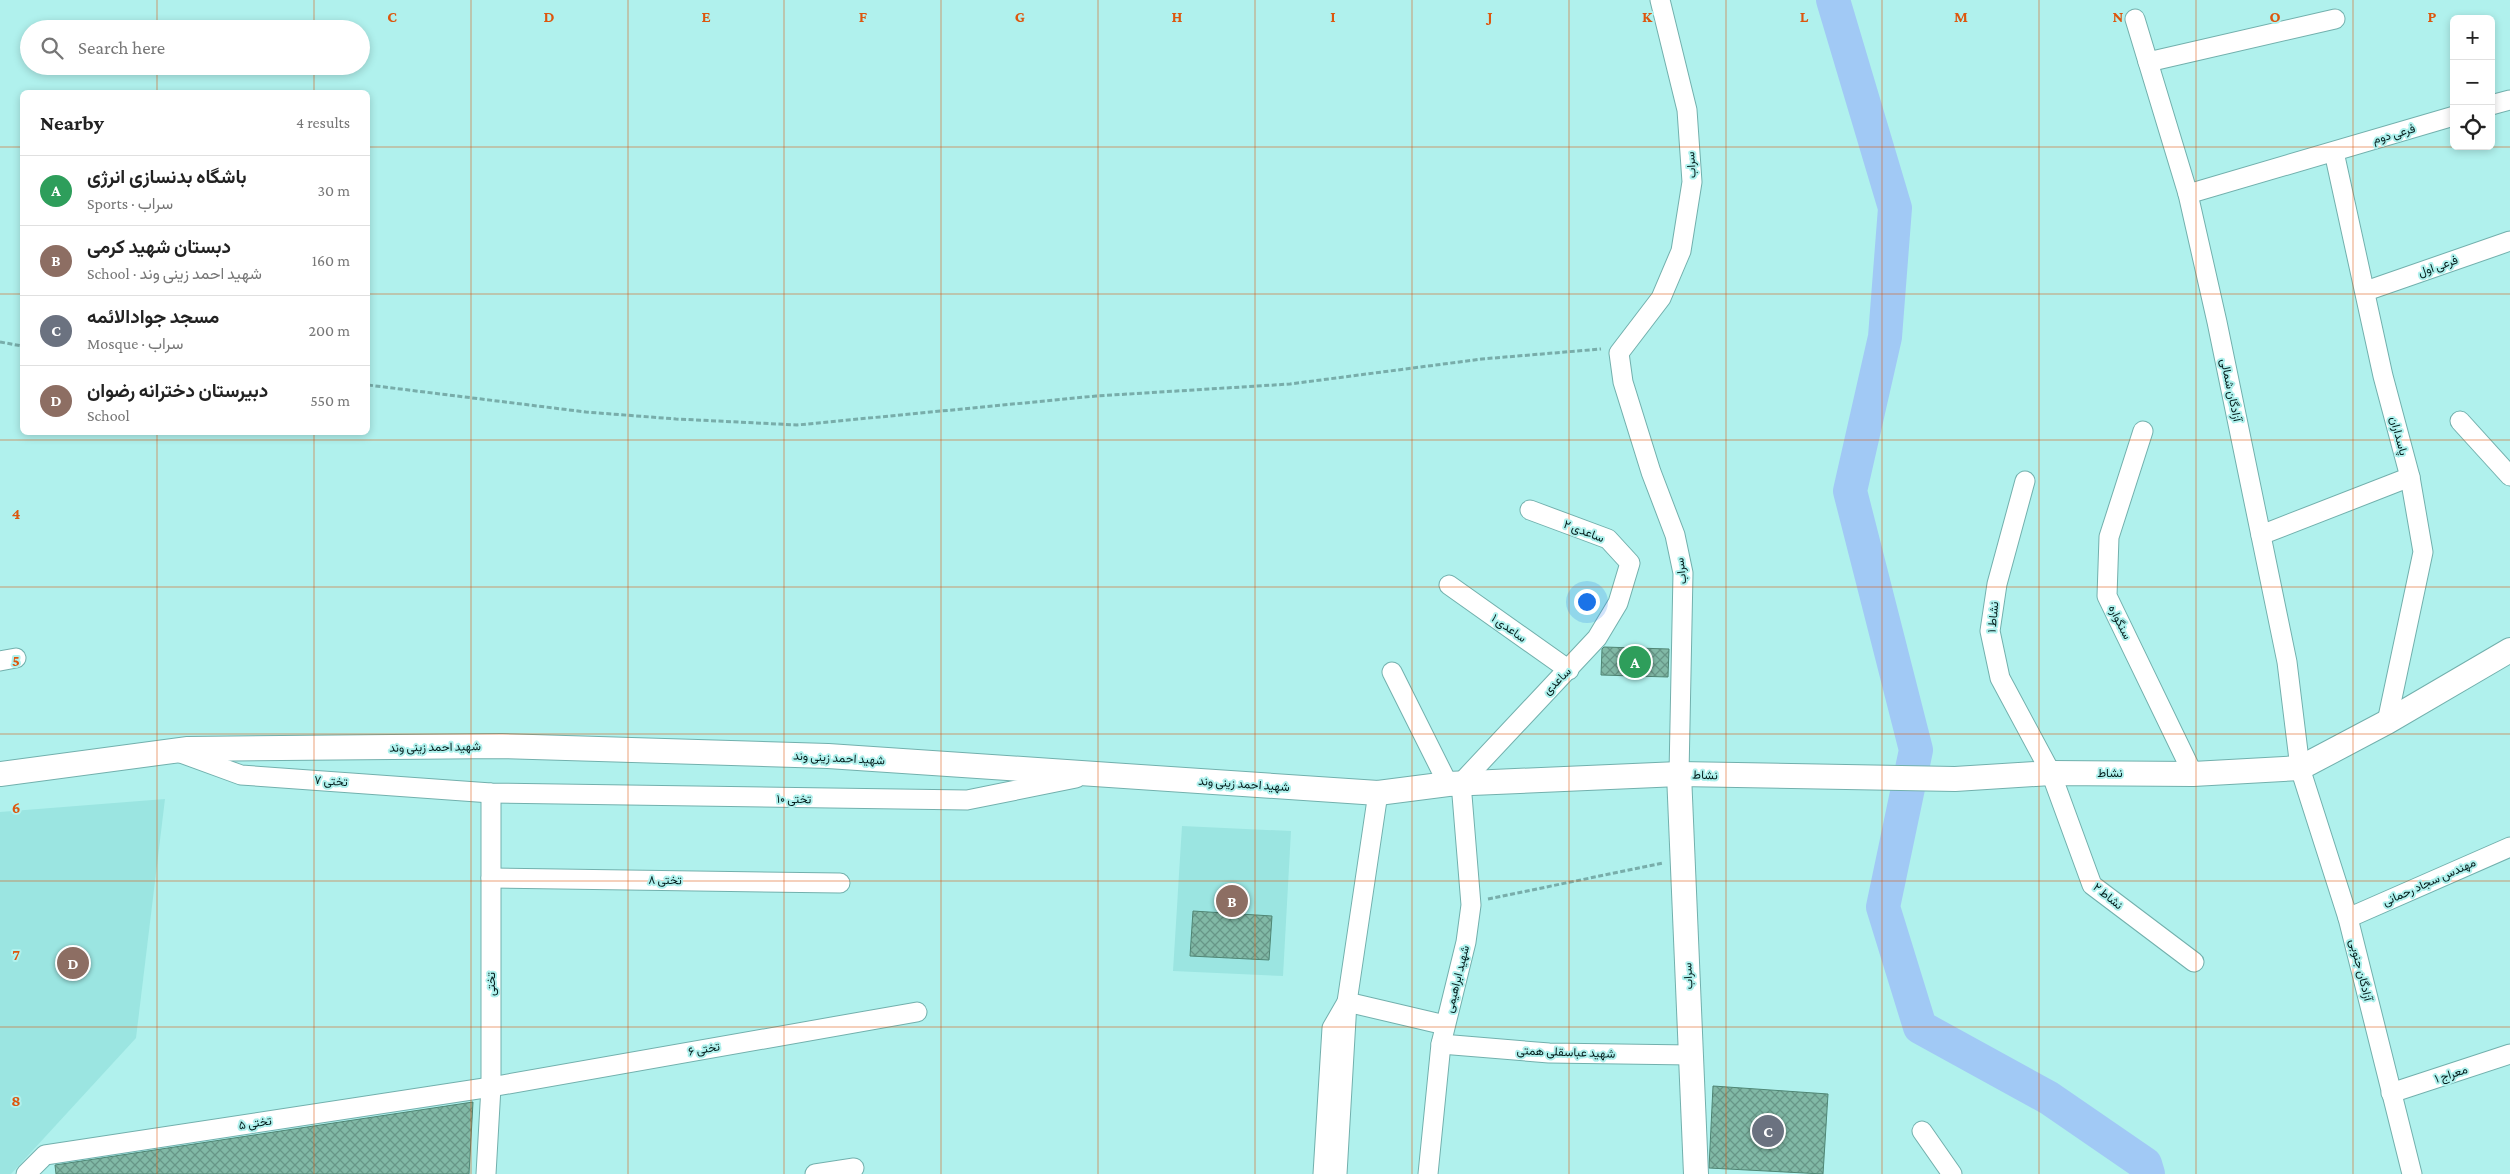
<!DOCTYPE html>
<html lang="en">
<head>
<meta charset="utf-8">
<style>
  :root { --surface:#fff; --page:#f2f2f2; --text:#222; --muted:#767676; --line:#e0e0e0; --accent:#db2777 }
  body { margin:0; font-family:"Crimson Pro",Vazirmatn,serif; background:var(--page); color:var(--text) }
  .controls { position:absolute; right:15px; top:15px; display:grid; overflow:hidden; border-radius:8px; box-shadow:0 2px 8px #0003 }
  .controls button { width:45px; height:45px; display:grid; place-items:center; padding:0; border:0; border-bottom:1px solid var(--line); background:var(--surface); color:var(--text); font:25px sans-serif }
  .you { position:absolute; left:1586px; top:601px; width:18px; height:18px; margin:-12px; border:4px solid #fff; border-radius:50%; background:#1a73e8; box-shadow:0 0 0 8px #1a73e833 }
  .badge { display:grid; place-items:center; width:32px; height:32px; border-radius:50%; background:var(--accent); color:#fff; font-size:16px; font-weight:700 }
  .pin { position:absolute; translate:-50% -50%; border:2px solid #fff; box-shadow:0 1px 5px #0006 }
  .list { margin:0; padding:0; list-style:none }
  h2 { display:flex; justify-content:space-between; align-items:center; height:65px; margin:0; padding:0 20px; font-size:21px }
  h2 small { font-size:16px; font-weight:400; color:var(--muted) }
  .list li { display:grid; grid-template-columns:32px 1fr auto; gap:15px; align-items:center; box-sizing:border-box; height:70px; padding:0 20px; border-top:1px solid var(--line) }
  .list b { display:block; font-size:19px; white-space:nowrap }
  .list p { margin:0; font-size:16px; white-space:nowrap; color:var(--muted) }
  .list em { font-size:16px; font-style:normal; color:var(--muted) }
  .icon { flex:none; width:28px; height:28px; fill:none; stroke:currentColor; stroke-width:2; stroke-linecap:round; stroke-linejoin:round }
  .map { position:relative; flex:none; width:2510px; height:1174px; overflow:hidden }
  .search { position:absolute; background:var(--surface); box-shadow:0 2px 8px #0003; left:20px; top:20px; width:350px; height:55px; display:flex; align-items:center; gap:12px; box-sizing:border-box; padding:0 18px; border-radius:28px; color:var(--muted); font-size:19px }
  .panel { position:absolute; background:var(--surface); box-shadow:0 2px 8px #0003; left:20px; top:90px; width:350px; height:345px; border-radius:8px }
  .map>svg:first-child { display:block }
</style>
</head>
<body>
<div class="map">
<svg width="2510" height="1174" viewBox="0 0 2510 1174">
  <defs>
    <pattern id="building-cross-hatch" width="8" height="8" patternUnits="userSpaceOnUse" patternTransform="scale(1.25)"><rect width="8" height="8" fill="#81b9a6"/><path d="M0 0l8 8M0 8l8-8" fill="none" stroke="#679687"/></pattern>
  </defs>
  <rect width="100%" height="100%" fill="#b0f1ed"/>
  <!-- built -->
  <g fill="#9be5e1">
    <path d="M165,799l-29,239 -125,136h-11v-362z"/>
    <path d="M1182,826l109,5 -8,145 -110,-5z"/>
  </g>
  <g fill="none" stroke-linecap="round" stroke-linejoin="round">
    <!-- river -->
    <path stroke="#a1c9f5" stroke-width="34" d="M1833,0l62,208 -10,129 -35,154 66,259 -33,157 37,120 129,71 96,66 3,10"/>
  </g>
  <!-- building -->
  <g fill="url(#building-cross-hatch)" stroke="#4f8674">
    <path d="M1604,647l65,2 -1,28 -67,-2 1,-26z"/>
    <path d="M1193,911l79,5 -3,44 -79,-4z"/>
    <path d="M1713,1086l115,8 -5,80 -114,-6z"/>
    <path d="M473,1102l-4,72h-413l-1,-9z"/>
  </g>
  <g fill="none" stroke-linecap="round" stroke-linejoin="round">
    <defs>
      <g id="minor">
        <path d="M1660,0l27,110 5,72 -11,69 -20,47 -42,55 4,29 28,90 24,63 8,38 -4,201"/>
        <path d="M2135,19l53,175 29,128 70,340 13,106 48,150 64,256"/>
        <path d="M2148,62l187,-43"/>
        <path d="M2491,105l19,-5"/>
        <path d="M2334,152l49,224 27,101 13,75 -36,170"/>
        <path d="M2188,194l266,-78"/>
        <path d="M2366,291l144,-50"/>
        <path d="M2460,421l50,55"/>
        <path d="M2143,431l-34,106 -2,59 86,178"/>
        <path d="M2025,481l-28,103 -7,47 10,47 51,95 41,112 102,77"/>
        <path d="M2261,535l149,-58"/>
        <path d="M1449,585l120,85"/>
        <path d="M0,661l16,-3"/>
        <path d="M1392,672l56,112"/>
        <path d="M178,752l63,23 250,18 476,7 109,-22"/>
        <path d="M491,878l349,5"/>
        <path d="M2348,918l162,-71"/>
        <path d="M1441,1044l108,9 142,2"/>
        <path d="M2391,1093l119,-39"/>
        <path d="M1922,1131l30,43"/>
        <path d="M26,1174l19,-19 446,-68 426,-75"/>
        <path d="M486,1174l5,-87v-294"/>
        <path d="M815,1174l39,-6"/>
        <path d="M1323,1174l9,-146 15,-26 98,23"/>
        <path d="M1337,1174l10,-172 31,-209"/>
        <path d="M1428,1174l13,-130 25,-102 5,-37 -10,-122 136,-145 21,-35 12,-40 -22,-24 -78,-29"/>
      </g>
      <g id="major">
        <path d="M0,774l188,-25 314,-3 326,10 550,37 70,-9 231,-10 276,5 96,-6 142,1 107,-6 87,-46 123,-72"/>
        <path d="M1679,774l17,400"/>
      </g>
    </defs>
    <!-- minor casing -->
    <use href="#minor" stroke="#72b0ad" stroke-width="21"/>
    <!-- major casing -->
    <use href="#major" stroke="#72b0ad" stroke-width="26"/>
    <!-- path -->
    <g stroke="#78adaa" stroke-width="3" stroke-dasharray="5 2.5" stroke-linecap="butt">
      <path d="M0,342l22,4"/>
      <path d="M368,385l218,27 90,7 121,6 299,-29 194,-12 192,-25 119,-10"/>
      <path d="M1488,899l175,-36"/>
    </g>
    <!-- minor -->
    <use href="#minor" stroke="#fff" stroke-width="19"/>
    <!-- major -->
    <use href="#major" stroke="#fff" stroke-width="24"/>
  </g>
  <!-- grid -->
  <path fill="none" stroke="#dd560d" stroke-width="1" stroke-opacity="0.55" d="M157,0v29M314,0v29M471,0v1174M628,0v1174M784,0v1174M941,0v1174M1098,0v1174M1255,0v1174M1412,0v1174M1569,0v1174M1726,0v1174M1882,0v1174M2039,0v1174M2196,0v1174M2353,0v1174M157,66v26M314,66v26M0,147h22M368,147h2142M0,294h22M368,294h2142M157,432v742M314,432v742M0,440h2510M0,587h2510M0,734h2510M0,881h2510M0,1027h2510"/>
  <g text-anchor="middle" stroke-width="4" stroke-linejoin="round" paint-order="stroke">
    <!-- street labels -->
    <g font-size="12" fill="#041e1d" stroke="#b0f1ed">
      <text transform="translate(2394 134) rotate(-16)" y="4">فرعی دوم</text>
      <text transform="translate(1691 165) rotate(-93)" y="4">سراب</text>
      <text transform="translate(2438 266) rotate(-19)" y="4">فرعی اول</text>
      <text transform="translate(2231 390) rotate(78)" y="4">آزادگان شمالی</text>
      <text transform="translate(2399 436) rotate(75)" y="4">پاسداران</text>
      <text transform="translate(1584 531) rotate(21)" y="4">ساعدی ۲</text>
      <text transform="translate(1681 571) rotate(-97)" y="4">سراب</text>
      <text transform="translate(1993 617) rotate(-85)" y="4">نشاط ۱</text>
      <text transform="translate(2120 622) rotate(63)" y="4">سنگواره</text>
      <text transform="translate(1509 628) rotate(35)" y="4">ساعدی ۱</text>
      <text transform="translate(1557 681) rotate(-44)" y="4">ساعدی</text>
      <text transform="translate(435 747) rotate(-1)" y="4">شهید احمد زینی وند</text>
      <text transform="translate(839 758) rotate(3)" y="4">شهید احمد زینی وند</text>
      <text x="2110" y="777">نشاط</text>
      <text transform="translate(1705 775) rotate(2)" y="4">نشاط</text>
      <text transform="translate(331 781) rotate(4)" y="4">تختی ۷</text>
      <text transform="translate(1244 784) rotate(4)" y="4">شهید احمد زینی وند</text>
      <text transform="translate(794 799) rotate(1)" y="4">تختی ۱۰</text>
      <text transform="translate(665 880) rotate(1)" y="4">تختی ۸</text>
      <text transform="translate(2429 882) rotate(-24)" y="4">مهندس سجاد رحمانی</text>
      <text transform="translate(2108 896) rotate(39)" y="4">نشاط ۲</text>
      <text transform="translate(2361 970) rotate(76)" y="4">آزادگان جنوبی</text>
      <text transform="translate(1688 976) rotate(-92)" y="4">سراب</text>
      <text transform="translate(1457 979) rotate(-76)" y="4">شهید ابراهیمی</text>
      <text transform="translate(491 984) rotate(-90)" y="4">تختی</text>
      <text transform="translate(704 1049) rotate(-10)" y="4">تختی ۶</text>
      <text transform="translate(1566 1052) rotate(2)" y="4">شهید عباسقلی همتی</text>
      <text transform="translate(2451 1074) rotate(-18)" y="4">معراج ۱</text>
      <text transform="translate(255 1123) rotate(-9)" y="4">تختی ۵</text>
    </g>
  </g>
  <g font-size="16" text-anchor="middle" font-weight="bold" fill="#dd560d" stroke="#b0f1ed" stroke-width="4" stroke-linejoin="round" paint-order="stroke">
    <text x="392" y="22">C</text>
    <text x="549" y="22">D</text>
    <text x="706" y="22">E</text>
    <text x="863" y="22">F</text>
    <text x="1020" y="22">G</text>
    <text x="1177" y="22">H</text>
    <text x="1333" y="22">I</text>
    <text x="1490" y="22">J</text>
    <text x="1647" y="22">K</text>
    <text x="1804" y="22">L</text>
    <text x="1961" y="22">M</text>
    <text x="2118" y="22">N</text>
    <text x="2275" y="22">O</text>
    <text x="2432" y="22">P</text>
    <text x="16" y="519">4</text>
    <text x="16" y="666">5</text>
    <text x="16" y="813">6</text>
    <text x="16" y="960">7</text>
    <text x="16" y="1106">8</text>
  </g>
</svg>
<div class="controls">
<button>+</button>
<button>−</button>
<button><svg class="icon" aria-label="locate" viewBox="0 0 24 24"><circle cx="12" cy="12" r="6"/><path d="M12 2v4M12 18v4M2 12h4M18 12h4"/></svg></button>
</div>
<div class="you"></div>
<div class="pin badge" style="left:1635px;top:662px;background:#2e9e5b">A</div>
<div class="pin badge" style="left:1232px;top:901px;background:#8d6e63">B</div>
<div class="pin badge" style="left:1768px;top:1131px;background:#6b7280">C</div>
<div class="pin badge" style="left:73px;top:963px;background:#8d6e63">D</div>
<div class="search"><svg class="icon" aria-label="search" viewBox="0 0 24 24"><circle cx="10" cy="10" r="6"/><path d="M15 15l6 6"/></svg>Search here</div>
<section class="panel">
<h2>Nearby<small>4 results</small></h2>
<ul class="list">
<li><span class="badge" style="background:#2e9e5b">A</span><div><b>باشگاه بدنسازی انرژی</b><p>Sports · سراب</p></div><em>30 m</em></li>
<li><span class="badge" style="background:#8d6e63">B</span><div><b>دبستان شهید کرمی</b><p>School · شهید احمد زینی وند</p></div><em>160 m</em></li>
<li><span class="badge" style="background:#6b7280">C</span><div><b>مسجد جوادالائمه</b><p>Mosque · سراب</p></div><em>200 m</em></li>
<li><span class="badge" style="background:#8d6e63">D</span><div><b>دبیرستان دخترانه رضوان</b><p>School</p></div><em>550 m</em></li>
</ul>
</section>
</div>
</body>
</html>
